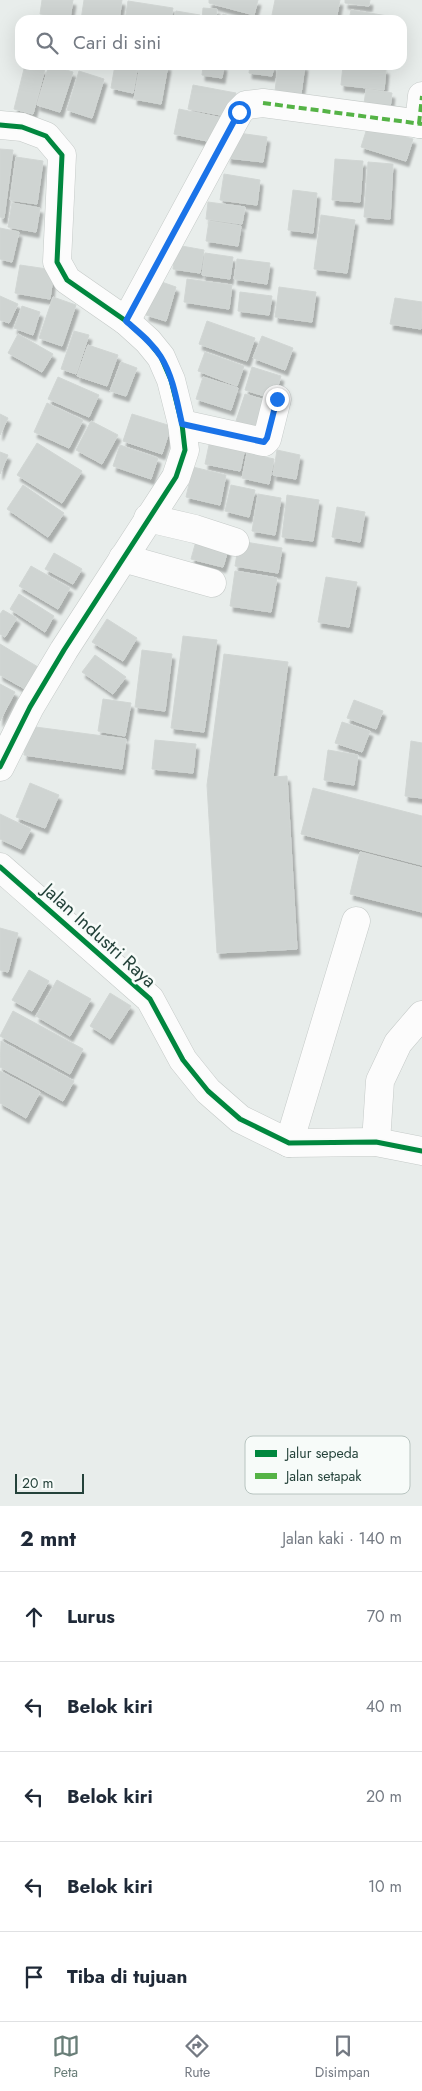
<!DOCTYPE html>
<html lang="id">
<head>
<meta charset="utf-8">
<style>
  :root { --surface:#fff; --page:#f6f6f7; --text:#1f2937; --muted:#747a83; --line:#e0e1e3; --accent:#697e78 }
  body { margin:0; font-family:Jost,sans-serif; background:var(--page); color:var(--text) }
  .scale { position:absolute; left:15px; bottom:12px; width:69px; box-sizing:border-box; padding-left:5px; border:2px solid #24423a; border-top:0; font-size:14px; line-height:18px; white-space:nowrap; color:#24423a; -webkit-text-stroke:4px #f7fbf9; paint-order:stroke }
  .stop { position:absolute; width:15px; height:15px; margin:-11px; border:4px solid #1a73e8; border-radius:50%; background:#fff }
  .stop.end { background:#1a73e8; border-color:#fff; box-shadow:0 1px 5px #0008 }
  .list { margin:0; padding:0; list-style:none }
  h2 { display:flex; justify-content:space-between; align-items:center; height:65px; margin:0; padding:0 20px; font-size:21px }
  h2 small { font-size:16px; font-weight:400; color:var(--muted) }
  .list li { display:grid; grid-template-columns:32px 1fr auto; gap:15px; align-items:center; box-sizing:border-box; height:90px; padding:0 20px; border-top:1px solid var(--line) }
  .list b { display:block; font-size:19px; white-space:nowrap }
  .list em { font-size:16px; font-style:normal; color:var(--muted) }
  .icon { flex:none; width:28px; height:28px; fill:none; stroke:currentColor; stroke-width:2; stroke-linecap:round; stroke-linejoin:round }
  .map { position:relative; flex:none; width:422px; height:1506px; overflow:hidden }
  .search { position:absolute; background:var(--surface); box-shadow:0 5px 20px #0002; left:15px; right:15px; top:15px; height:55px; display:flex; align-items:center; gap:12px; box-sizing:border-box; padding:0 18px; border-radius:15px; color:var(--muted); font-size:19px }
  .sheet { height:515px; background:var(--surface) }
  nav { display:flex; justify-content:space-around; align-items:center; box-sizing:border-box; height:70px; border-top:1px solid var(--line); background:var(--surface); font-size:14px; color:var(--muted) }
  nav a { display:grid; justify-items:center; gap:2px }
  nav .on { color:var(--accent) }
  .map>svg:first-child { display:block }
</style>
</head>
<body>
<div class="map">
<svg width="422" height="1506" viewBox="0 0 422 1506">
  <defs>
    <filter id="shadow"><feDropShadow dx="3" dy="5.5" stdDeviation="1" flood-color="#0004"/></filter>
  </defs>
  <rect width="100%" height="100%" fill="#e8edeb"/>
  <!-- building -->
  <g fill="#cfd4d2" stroke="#d1d6d4" filter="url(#shadow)">
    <path d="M42,0h31l-3,18 -30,-4z"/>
    <path d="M84,0h38l-3,20h-38z"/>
    <path d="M209,0h49l-4,15 -45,-12z"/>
    <path d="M275,0h65l-4,20h-65z"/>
    <path d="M345,0h25l-1,6 -24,-3z"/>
    <path d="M128,1l45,7 -2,12h-46z"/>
    <path d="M203,8l14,1 -1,11h-14z"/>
    <path d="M351,10l37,6v4h-39z"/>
    <path d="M176,11l24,4 -1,5h-25z"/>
    <path d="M223,14l22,6h-24z"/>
    <path d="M25,65l20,4 -12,45 -19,-5z"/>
    <path d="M49,65l24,7 -13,40 -23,-7z"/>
    <path d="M115,65h23l-5,28 -22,-5z"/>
    <path d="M140,65h28l-7,39 -27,-5z"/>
    <path d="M203,65h21l-2,13 -20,-3z"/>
    <path d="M250,65h24l-2,11 -23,-3z"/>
    <path d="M278,65h27l-4,29 -26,-3z"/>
    <path d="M343,65l43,4 -2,21 -43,-5z"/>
    <path d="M355,65h28l-1,3z"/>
    <path d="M79,71l25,8 -12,39 -25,-8z"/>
    <path d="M193,85l43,8 -5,24 -43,-8z"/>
    <path d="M366,89l26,4 -3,22 -26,-4z"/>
    <path d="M179,109l48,10 -6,25 -47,-10z"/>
    <path d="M368,125l45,14 -7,22 -45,-14z"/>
    <path d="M231,132l36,5 -4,25 -35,-4z"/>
    <path d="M0,149l13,1 -9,68 -4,-1z"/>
    <path d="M16,157l27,4 -6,43 -27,-4z"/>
    <path d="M335,159l28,2 -3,41 -28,-2z"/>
    <path d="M368,162l25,2 -3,55 -26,-2z"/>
    <path d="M224,174l36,6 -3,25 -37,-5z"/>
    <path d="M293,190l24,3 -4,40 -25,-3z"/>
    <path d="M208,202l37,5 -3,17 -36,-5z"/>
    <path d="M12,203l28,5 -4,24 -28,-5z"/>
    <path d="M321,215l34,5 -8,53 -33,-4z"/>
    <path d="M209,221l32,5 -3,20 -32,-5z"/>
    <path d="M0,228l19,4 -7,30 -12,-3z"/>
    <path d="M176,245l28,5 -4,23 -27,-4z"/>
    <path d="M205,253l28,4 -3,22 -28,-4z"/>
    <path d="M237,259l33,4 -3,21 -33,-5z"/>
    <path d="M20,265l34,5 -4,29 -35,-6z"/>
    <path d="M187,279l45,6 -3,24 -45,-7z"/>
    <path d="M156,280l20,7 -10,34 -20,-6z"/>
    <path d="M279,287l37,5 -4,30 -37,-5z"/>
    <path d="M240,292l32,4 -3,19 -31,-4z"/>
    <path d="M0,296l18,8 -9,19 -9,-3z"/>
    <path d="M53,297l23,8 -14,41 -23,-8z"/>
    <path d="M395,298l27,4 -1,27 -31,-5z"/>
    <path d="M22,306l18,6 -7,23 -19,-7z"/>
    <path d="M207,321l48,17 -8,23 -48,-17z"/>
    <path d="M74,331l15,4 -13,39 -15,-5z"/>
    <path d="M18,334l35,20 -11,18 -34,-19z"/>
    <path d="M262,336l31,12 -8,22 -32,-12z"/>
    <path d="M88,345l30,10 -11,31 -30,-10z"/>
    <path d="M205,352l39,14 -7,20 -39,-15z"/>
    <path d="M121,362l16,6 -11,28 -16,-5z"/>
    <path d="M252,367l29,9 -7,23 -29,-9z"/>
    <path d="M58,377l41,18 -10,22 -41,-18z"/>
    <path d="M203,377l35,11 -7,22 -35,-11z"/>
    <path d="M245,394l23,7 -11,34 -23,-8z"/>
    <path d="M47,403l36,17 -14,28 -35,-16z"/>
    <path d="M0,414l8,4 -8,17z"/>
    <path d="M132,414l39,12 -9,28 -39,-13z"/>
    <path d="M91,421l27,14 -16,29 -26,-14z"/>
    <path d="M210,440l35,8 -5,23 -35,-7z"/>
    <path d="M37,443l45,28 -20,32 -45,-28z"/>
    <path d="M120,445l38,13 -7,21 -38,-13z"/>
    <path d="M277,450l23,5 -4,24 -23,-4z"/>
    <path d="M0,452l8,3 -8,19z"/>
    <path d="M247,453l27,6 -5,25 -27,-6z"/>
    <path d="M193,467l33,8 -6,30 -34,-8z"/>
    <path d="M23,485l41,28 -16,24 -41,-28z"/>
    <path d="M231,485l24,5 -6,27 -24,-6z"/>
    <path d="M258,494l23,4 -6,37 -23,-4z"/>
    <path d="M287,495l32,5 -6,41 -31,-4z"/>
    <path d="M337,507l28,5 -5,30 -28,-5z"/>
    <path d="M198,534l32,9 -7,24 -32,-8z"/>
    <path d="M239,541l43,7 -4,25 -43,-7z"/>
    <path d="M54,553l28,16 -9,15 -28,-15z"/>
    <path d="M31,566l39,22 -12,21 -39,-23z"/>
    <path d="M235,571l42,7 -6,34 -41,-6z"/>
    <path d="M326,577l31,5 -8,45 -31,-5z"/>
    <path d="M19,594l35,22 -9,16 -35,-23z"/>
    <path d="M3,610l14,8 -12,19 -5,-3v-20z"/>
    <path d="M107,619l30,19 -14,23 -31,-19z"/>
    <path d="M183,636l34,4 -13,92 -33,-4z"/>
    <path d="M0,644l38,23 -13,22 -25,-14z"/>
    <path d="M142,650l30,4 -7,57 -30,-4z"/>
    <path d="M224,654l64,8 -15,115 14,-1 10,173 -80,4 -10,-168z"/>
    <path d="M95,655l31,22 -13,17 -31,-22z"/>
    <path d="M0,684l15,8 -15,29z"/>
    <path d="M103,699l28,4 -6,33 -27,-5z"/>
    <path d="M354,700l29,11 -7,18 -29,-11z"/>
    <path d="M342,722l28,9 -8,21 -27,-9z"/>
    <path d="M28,726l98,13 -4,30 -98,-14z"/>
    <path d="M155,740l41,4 -3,29 -41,-4z"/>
    <path d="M411,741l11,2v55l-17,-2z"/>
    <path d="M328,750l30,5 -4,30 -30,-5z"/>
    <path d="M30,783l29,12 -14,33 -29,-11z"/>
    <path d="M313,788l109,28v49l-121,-31z"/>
    <path d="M0,814l31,15 -10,20 -21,-10z"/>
    <path d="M360,852l62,16v44l-72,-18z"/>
    <path d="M0,928l18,5 -10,39 -8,-2z"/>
    <path d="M29,970l20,11 -17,30 -20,-11z"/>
    <path d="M57,980l34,19 -21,37 -34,-20z"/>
    <path d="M110,993l21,13 -21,33 -20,-13z"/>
    <path d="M13,1011l70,38 -13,25 -70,-38z"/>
    <path d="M1,1041l73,40 -11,20 -63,-34z"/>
    <path d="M0,1071l40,21 -14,26 -26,-15z"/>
  </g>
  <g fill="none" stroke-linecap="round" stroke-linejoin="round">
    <defs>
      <g id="minor">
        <path d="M419,124l3,-28"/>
        <path d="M0,125l22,2 24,9 16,19 -5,107 10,18 59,41 22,20 13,16 10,23 11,44 3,26 -9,27 -112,173 -34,57 -30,60"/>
        <path d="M126,321l113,-209 7,-7 17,-2 159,21"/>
        <path d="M182,424l82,18 3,-3 10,-40"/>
        <path d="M148,518l47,11 40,13"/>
        <path d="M123,558l89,25"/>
        <path d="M0,867l150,132 33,61 25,31 32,28 49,24 87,-1 46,9"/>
        <path d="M376,1142l4,-61 18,-38 24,-28"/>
        <path d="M289,1143l67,-222"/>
      </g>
    </defs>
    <!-- minor casing -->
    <use href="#minor" stroke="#c5cac8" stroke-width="29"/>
    <!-- minor -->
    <use href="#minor" stroke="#fcfcfc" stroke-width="28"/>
    <!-- quiet -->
    <g stroke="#55b346" stroke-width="4" stroke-dasharray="8 4" stroke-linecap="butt">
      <path d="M263,103l159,21"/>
      <path d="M419,124l3,-28"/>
    </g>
    <defs>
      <g id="cycleway">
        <path d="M0,125l22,2 24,9 16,19 -5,107 10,18 59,41 22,20 13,16 10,23 11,44 3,26 -9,27 -112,173 -34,57 -30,60"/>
        <path d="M0,867l150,132 33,61 25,31 32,28 49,24 87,-1 46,9"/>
      </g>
    </defs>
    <!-- cycleway casing -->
    <use href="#cycleway" stroke="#f7fbf9" stroke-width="8"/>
    <!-- cycleway -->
    <use href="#cycleway" stroke="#00873e" stroke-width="5"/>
  </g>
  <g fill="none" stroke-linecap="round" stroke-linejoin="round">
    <!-- route -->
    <path stroke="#1a73e8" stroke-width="6" d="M239,112l-113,209c12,11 26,21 35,36 12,19 16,45 21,67l82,18 3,-4 10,-39"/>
  </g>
  <g text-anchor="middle" stroke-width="5" stroke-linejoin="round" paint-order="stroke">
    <!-- street labels -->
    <g font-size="19" fill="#24423a" stroke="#f7fbf9">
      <text transform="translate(100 935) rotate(42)" y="7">Jalan Industri Raya</text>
    </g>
  </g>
  <!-- legend -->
  <rect x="245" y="1436" width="165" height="58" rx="8" fill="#f7fbf9" stroke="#b8c4c0" stroke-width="1"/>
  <rect x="255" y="1450" width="22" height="7" fill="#00873e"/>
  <rect x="255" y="1473" width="22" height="6" fill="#55b346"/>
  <g font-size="14" fill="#24423a">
    <text x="286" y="1458">Jalur sepeda</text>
    <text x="286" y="1481">Jalan setapak</text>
  </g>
</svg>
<div class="scale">20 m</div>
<div class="stop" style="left:239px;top:112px"></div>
<div class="stop end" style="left:277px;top:399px"></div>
<div class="search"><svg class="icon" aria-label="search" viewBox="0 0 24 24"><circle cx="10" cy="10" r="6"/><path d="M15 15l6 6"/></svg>Cari di sini</div>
</div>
<section class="sheet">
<h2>2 mnt<small>Jalan kaki · 140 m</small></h2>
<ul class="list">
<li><svg class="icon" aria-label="ahead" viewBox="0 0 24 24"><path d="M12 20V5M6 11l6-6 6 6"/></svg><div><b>Lurus</b></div><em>70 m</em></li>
<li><svg class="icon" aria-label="left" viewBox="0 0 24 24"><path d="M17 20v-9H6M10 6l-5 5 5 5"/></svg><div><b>Belok kiri</b></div><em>40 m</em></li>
<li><svg class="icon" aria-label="left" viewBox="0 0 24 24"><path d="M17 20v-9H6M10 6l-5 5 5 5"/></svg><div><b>Belok kiri</b></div><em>20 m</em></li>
<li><svg class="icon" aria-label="left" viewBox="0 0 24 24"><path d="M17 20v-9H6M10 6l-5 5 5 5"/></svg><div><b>Belok kiri</b></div><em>10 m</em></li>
<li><svg class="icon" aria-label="arrive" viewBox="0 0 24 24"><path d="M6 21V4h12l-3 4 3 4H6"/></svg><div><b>Tiba di tujuan</b></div></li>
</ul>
</section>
<nav>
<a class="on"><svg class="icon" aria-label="map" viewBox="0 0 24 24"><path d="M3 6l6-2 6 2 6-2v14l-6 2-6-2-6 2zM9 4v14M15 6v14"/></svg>Peta</a>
<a><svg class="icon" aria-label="directions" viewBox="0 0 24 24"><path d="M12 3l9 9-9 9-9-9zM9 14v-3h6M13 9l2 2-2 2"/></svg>Rute</a>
<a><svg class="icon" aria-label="saved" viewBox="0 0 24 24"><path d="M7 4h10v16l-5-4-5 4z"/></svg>Disimpan</a>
</nav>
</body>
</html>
